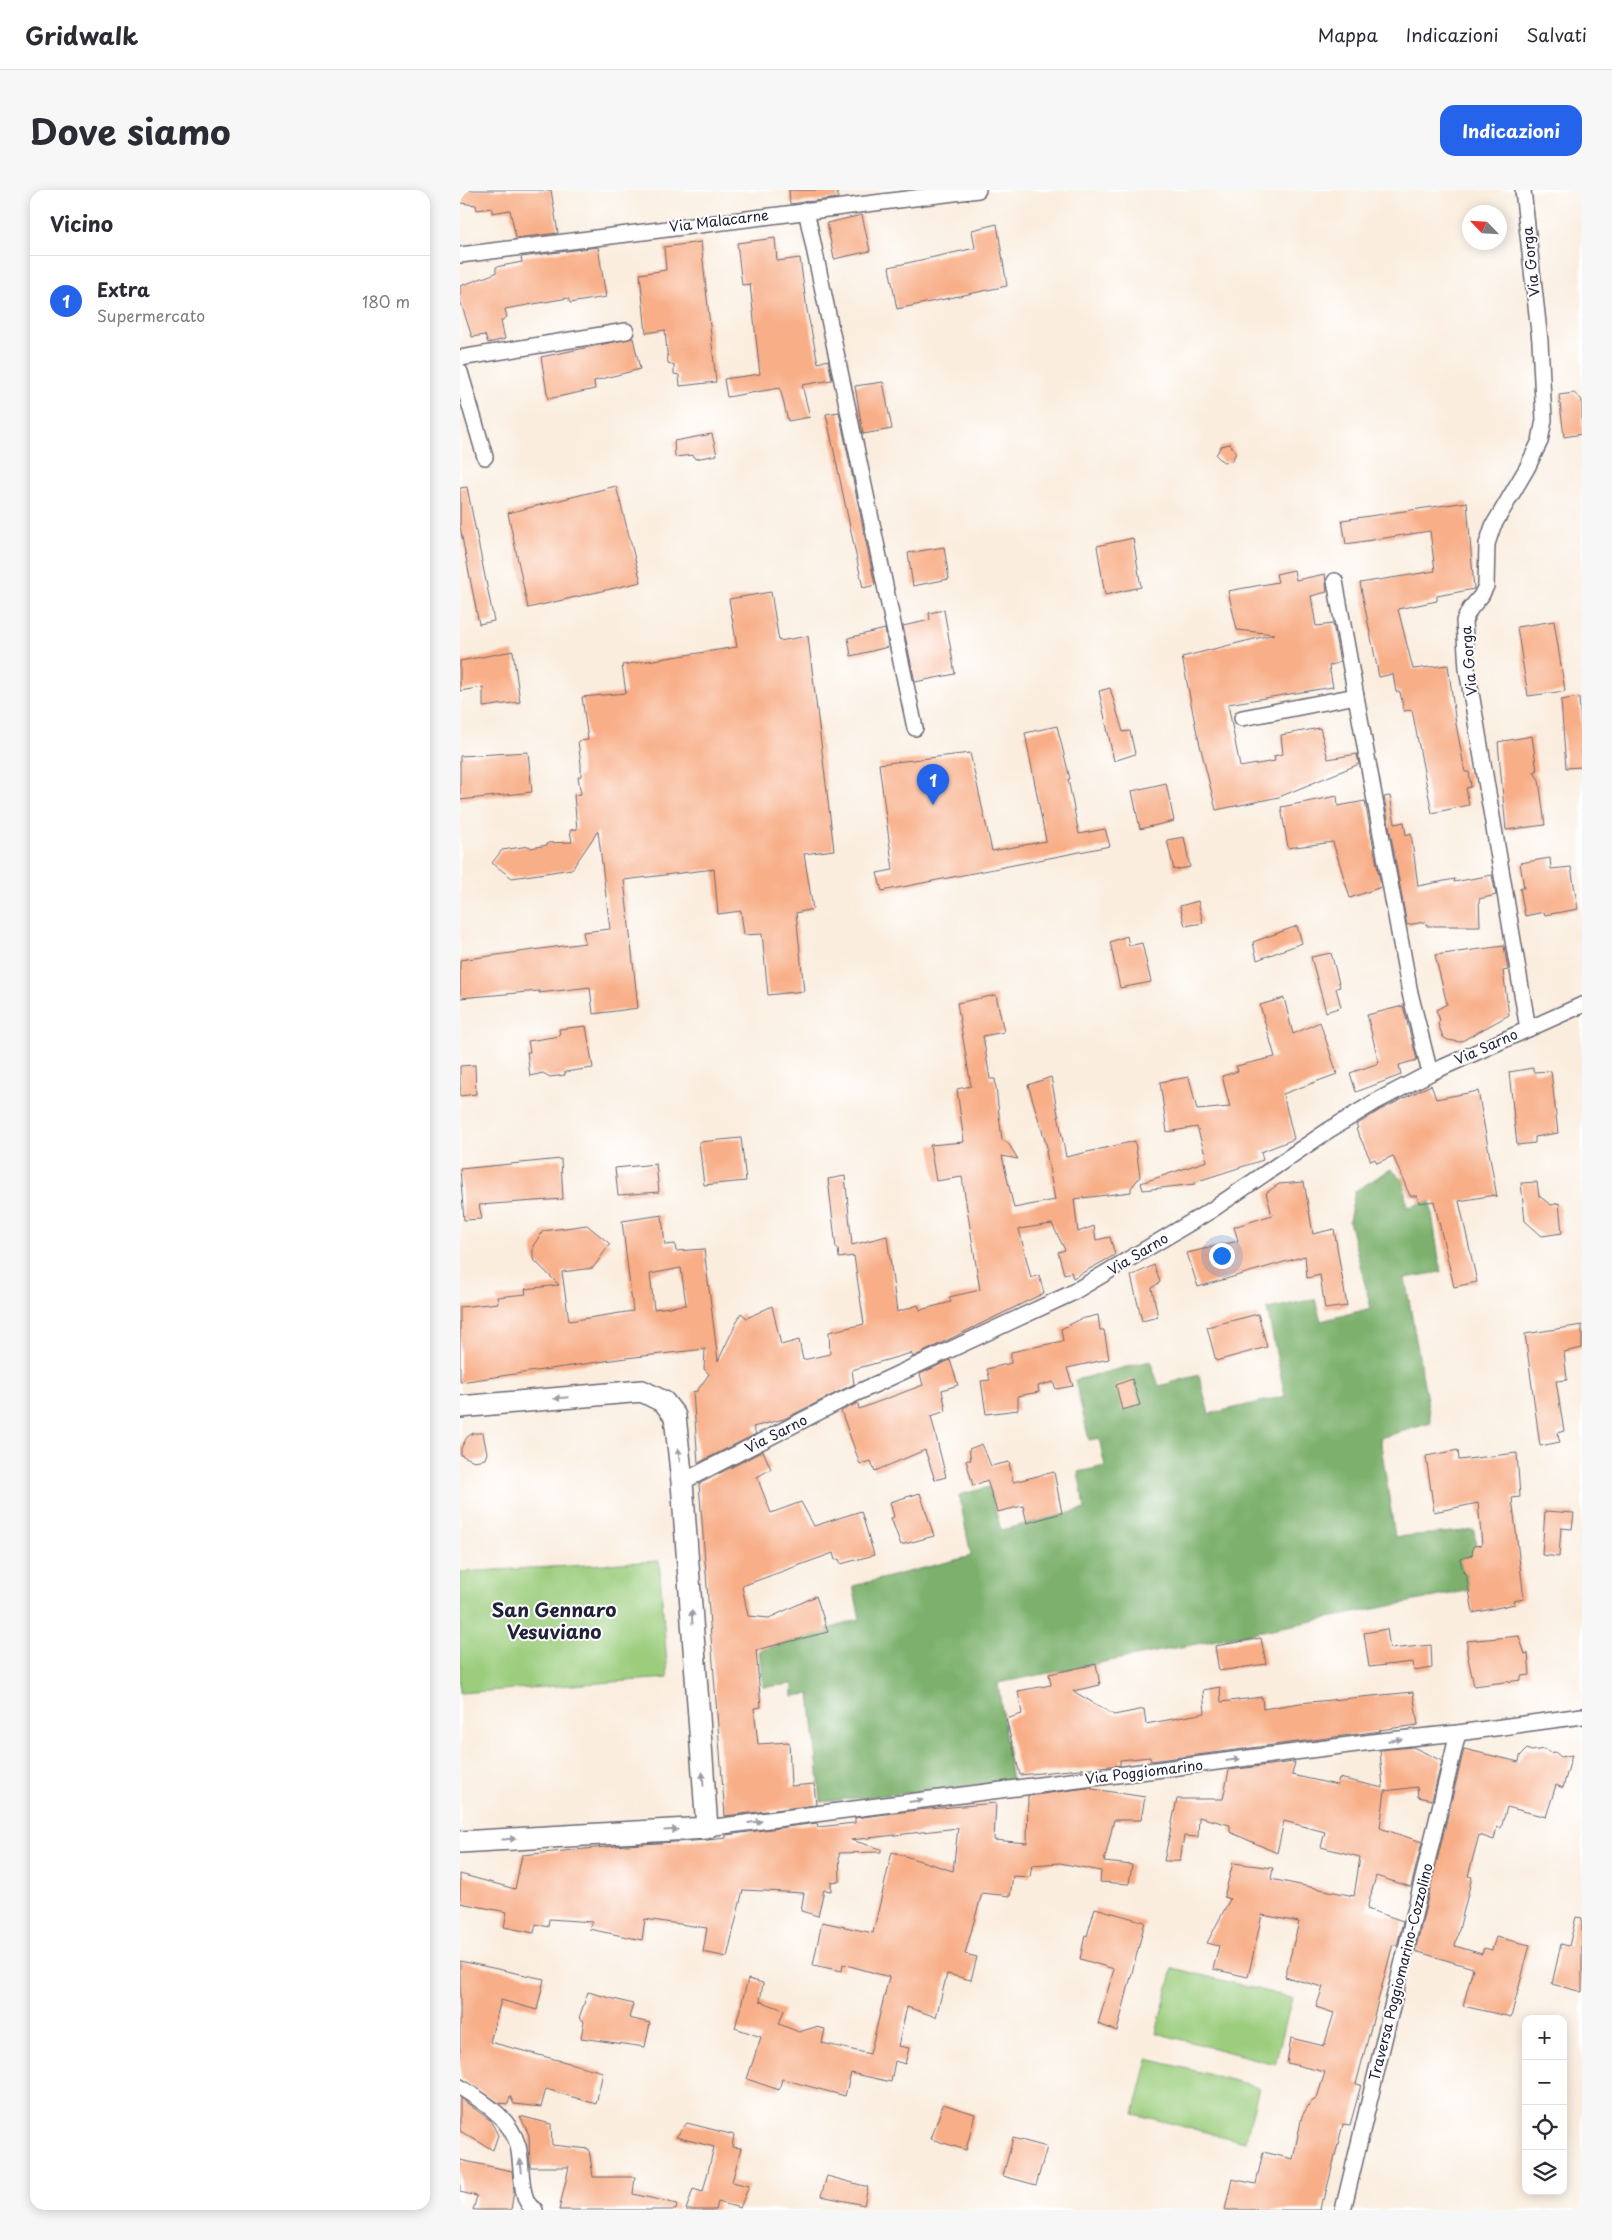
<!DOCTYPE html>
<html lang="it">
<head>
<meta charset="utf-8">
<style>
  :root { --surface:#fff; --page:#f7f7f7; --text:#2b2b33; --muted:#7c7c81; --line:#e1e1e2; --accent:#2563eb }
  body { margin:0; font-family:"Playpen Sans",sans-serif; background:var(--page); color:var(--text) }
  .controls { position:absolute; right:15px; bottom:15px; display:grid; overflow:hidden; border-radius:10px; box-shadow:0 2px 12px #0003 }
  .controls button { width:45px; height:45px; display:grid; place-items:center; padding:0; border:0; border-bottom:1px solid var(--line); background:var(--surface); color:var(--text); font:25px sans-serif }
  .compass { position:absolute; left:1002px; top:15px; width:45px; height:45px; border-radius:50%; background:var(--surface); box-shadow:0 2px 12px #0003; rotate:295deg }
  .you { position:absolute; left:761px; top:1065px; width:18px; height:18px; margin:-12px; border:4px solid #fff; border-radius:50%; background:#1a73e8; box-shadow:0 0 0 8px #1a73e833 }
  .badge { display:grid; place-items:center; width:32px; height:32px; border-radius:50%; background:var(--accent); color:#fff; font-size:16px; font-weight:700 }
  .pin { position:absolute; translate:-50% -41px; filter:drop-shadow(0 1px 2px #0008) }
  .pin::after { content:''; position:absolute; top:26px; width:18px; height:15px; background:inherit; clip-path:polygon(0 0,100% 0,50% 100%) }
  .list { margin:0; padding:0; list-style:none }
  h2 { display:flex; justify-content:space-between; align-items:center; height:65px; margin:0; padding:0 20px; font-size:21px }
  h2 small { font-size:16px; font-weight:400; color:var(--muted) }
  .list li { display:grid; grid-template-columns:32px 1fr auto; gap:15px; align-items:center; box-sizing:border-box; height:90px; padding:0 20px; border-top:1px solid var(--line) }
  .list b { display:block; font-size:19px; white-space:nowrap }
  .list p { margin:0; font-size:16px; white-space:nowrap; color:var(--muted) }
  .list em { font-size:16px; font-style:normal; color:var(--muted) }
  .icon { flex:none; width:28px; height:28px; fill:none; stroke:currentColor; stroke-width:2; stroke-linecap:round; stroke-linejoin:round }
  .map { position:relative; flex:none; width:1122px; height:2020px; overflow:hidden; border-radius:15px }
  header { display:flex; align-items:center; gap:30px; box-sizing:border-box; height:70px; padding:0 25px; background:var(--surface); border-bottom:1px solid var(--line) }
  header strong { font-size:24px }
  nav { display:flex; gap:28px; margin-inline-start:auto; font-size:18px }
  .intro { display:flex; align-items:center; justify-content:space-between; box-sizing:border-box; height:120px; padding:0 30px }
  h1 { margin:0; font-size:35px }
  .button { padding:12px 22px; border-radius:15px; background:var(--accent); color:#fff; font-size:18px; font-weight:700 }
  main { display:flex; gap:30px; padding:0 30px }
  aside { flex:1; background:var(--surface); border-radius:15px; box-shadow:0 2px 12px #0003 }
  .map>svg:first-child { display:block }
</style>
</head>
<body>
<header>
<strong>Gridwalk</strong>
<nav><a>Mappa</a><a>Indicazioni</a><a>Salvati</a></nav>
</header>
<div class="intro"><h1>Dove siamo</h1><a class="button">Indicazioni</a></div>
<main>
<aside>
<h2>Vicino<small></small></h2>
<ul class="list">
<li><span class="badge">1</span><div><b>Extra</b><p>Supermercato</p></div><em>180 m</em></li>
</ul>
</aside>
<div class="map">
<svg width="1122" height="2020" viewBox="0 0 1122 2020">
  <rect width="100%" height="100%" fill="#fff"/>
  <filter id="ink" filterUnits="userSpaceOnUse"><feTurbulence type="fractalNoise" baseFrequency=".02" numOctaves="2"/><feDisplacementMap in="SourceGraphic" scale="10" xChannelSelector="R" yChannelSelector="G"/><feConvolveMatrix kernelMatrix="1 2 1 2 8 2 1 2 1" color-interpolation-filters="sRGB"/></filter>
  <filter id="wash" filterUnits="userSpaceOnUse"><feTurbulence type="fractalNoise" baseFrequency=".0096" numOctaves="4" result="noise"/><feDisplacementMap in="SourceGraphic" scale="20" xChannelSelector="R" yChannelSelector="G"/><feGaussianBlur stdDeviation="1.12" result="paint"/><feColorMatrix in="noise" values="0 0 0 0 0 0 0 0 0 0 0 0 0 0 0 0 0 1.4 0 .05"/><feComposite in="paint" operator="in"/></filter>
  <g filter="url(#wash)">
    <rect width="100%" height="100%" fill="#faedde"/>
    <!-- green -->
    <g fill="#9bcd7d" stroke="#5e785c">
      <path d="M199,1371l9,117 -208,15v-121z"/>
      <path d="M713,1778l119,30 -17,66 -119,-31z"/>
      <path d="M688,1869l111,28 -14,55 -111,-28z"/>
    </g>
    <!-- forest -->
    <path fill="#7cb06c" stroke="#4f6954" d="M931,979l12,11 4,27 23,-6 11,71 -36,6 26,145 -51,15 15,99 79,-7 7,58 -483,95 14,99 -191,20 -11,-108 -17,2v-12l-30,3 -4,-36 101,-32 -7,-33 118,-30 -12,-61 30,-8 12,43 84,-21 -7,-37 27,-6 -6,-28 -10,2 -14,-60 75,-19 9,25 40,-11 10,39 76,-18 -18,-87 48,-10 6,22 50,-13 -22,-87 6,-30z"/>
    <g id="blocks">
      <!-- building -->
      <g fill="#f8ae87" fill-rule="evenodd">
        <path d="M0,0h91l7,43 -42,5 -6,-28 -18,3v-5l-15,2 -1,-5 -16,-2z"/>
        <path d="M329,0h48l1,8 -48,6z"/>
        <path d="M402,25l8,36 -36,8 -7,-36z"/>
        <path d="M537,34l10,62 -110,23 -8,-42 86,-19 -3,-18z"/>
        <path d="M315,48l2,23 23,-3 7,52 11,53 10,-3 4,20 -30,5 8,32 -22,4 -8,-33 -53,9 -3,-18 36,-5 -10,-90 -8,1 -5,-42z"/>
        <path d="M241,52l15,140 -36,4 -1,-11 -5,-1v-9l-6,-2 -3,-33 -19,3 -6,-59 26,-4 -2,-23z"/>
        <path d="M138,57l8,50 -36,6 -2,-5 -63,11 2,8 -6,4 4,18 -17,4 -3,-8 -13,2 -12,-37v-14l36,-13v-6l26,-5 -1,-5z"/>
        <path d="M173,148l7,31 -46,12 1,8 -47,10 -7,-42z"/>
        <path d="M423,192l9,47 -29,5 -8,-48z"/>
        <path d="M1114,203l8,7v34l-18,3 -5,-42z"/>
        <path d="M379,222l36,173 -12,3 -37,-174z"/>
        <path d="M252,244l5,21 -22,4 -2,-4 -18,2 -1,-16z"/>
        <path d="M770,254l6,9 -4,8 -9,1 -7,-7 5,-9z"/>
        <path d="M156,296l25,96 -113,26 -20,-95z"/>
        <path d="M7,297l27,134 -15,3 -19,-97v-39z"/>
        <path d="M1007,312l7,87 -37,7v5l-39,8 15,60 35,-4 8,59 9,48h4l2,15 -5,1 3,17 -37,8 -20,-103 -8,1 -4,-19h-4l-3,-18 -14,3 -19,-94 75,-12 -5,-40 -84,13 -4,-24z"/>
        <path d="M673,348l8,49 -36,8 -8,-49z"/>
        <path d="M484,357l5,32 -36,7 -5,-33z"/>
        <path d="M834,380l2,10 29,-6 2,18 -16,4 5,30 17,-2 7,38 -11,4 4,21 -105,17 12,63 35,-6 -1,-5 9,-2 -2,-19 39,-7 8,31 29,-5 2,10 -80,33 -63,13 -20,-81 -14,-72 92,-23 -37,-4 -9,-39 50,-9 -2,-8z"/>
        <path d="M311,402l8,49 29,-5 26,214 -30,4 9,55 -17,4 8,78 -36,4 -6,-61 -18,1 -3,-24 -23,3 -4,-45 -90,11 14,128 -45,6 -3,-27 -51,6 1,-2 -80,7v-38l125,-17 -2,-11 27,-3 -12,-98 -26,38 -60,9 -20,-15 10,-13 27,-4 2,2 16,-3 1,-2 24,-1 -2,-12 7,-1 -3,-34 7,-1 -3,-17 3,-1v-12l-3,-23 10,-1 -6,-43 44,-4 -4,-28 115,-18 -8,-48z"/>
        <path d="M484,420l11,64 -40,8 -12,-56 27,-6 -1,-7z"/>
        <path d="M1094,431l11,70 -37,5 -11,-69z"/>
        <path d="M425,439l3,18 -37,9 -3,-18z"/>
        <path d="M53,461l7,51 -37,5v-20l-23,4v-30z"/>
        <path d="M650,498l13,44 7,-1 5,23 -21,7 -15,-70z"/>
        <path d="M1119,507l3,37v33l-16,1 -5,-68z"/>
        <path d="M597,536l13,53h-2l11,55 26,-5 5,17 -228,45 -5,-18 16,-3 -14,-106 91,-11 22,98 54,-10 -21,-108z"/>
        <path d="M1072,546l5,35 -3,1 5,8 6,45 -39,5 -8,-88z"/>
        <path d="M68,562l4,40 -72,8v-44z"/>
        <path d="M706,593l8,38 -34,8 -8,-38z"/>
        <path d="M877,606l1,10 27,-5 16,86 -31,11 -17,-56 -45,6 -7,-41z"/>
        <path d="M930,606l5,28 9,-2 2,13 5,-2 7,53 37,-7 -1,3 38,-7 4,20 -17,4 1,27h-53l-2,-4 -18,3 -23,-128z"/>
        <path d="M724,647l6,30 -16,3 -7,-30z"/>
        <path d="M1090,668l1,11 20,-2 7,42 -33,6 -1,-3 -19,4 -5,-28h4l-4,-25z"/>
        <path d="M738,711l5,22 -18,3 -5,-20z"/>
        <path d="M837,736l5,17 -45,17 -4,-18z"/>
        <path d="M667,746l2,10 13,-3 9,39 -31,6 -10,-46z"/>
        <path d="M1044,756l4,24 -5,1 6,44 -49,27 -12,-2 -5,-3 -5,-13 2,-4 -4,-10 11,-6 -12,-49z"/>
        <path d="M871,763l9,34 -4,1 5,19 -15,5 -15,-55z"/>
        <path d="M536,805l8,37 -21,4 7,43h5l7,61 6,3 10,16 -16,-3 12,52 41,-8 -9,-49 2,-1 -20,-65 23,-8 15,80 69,-16 5,36 -9,11v4l-57,7 4,33 16,-6 2,14 14,-3 5,18 -42,23 -2,-6 -7,2 -6,-22 7,-2 -13,-26 -33,5 12,49 8,-3 5,18 -131,64 -2,-4 -59,17 2,14 -70,35 -31,8 3,7 -58,29 -5,-71 4,-1 12,-17 -5,-5 1,-20 -79,9 -166,24v-75l38,-4 -1,-6 29,-3 -1,-5 34,-4 -26,-26v-13l10,-15 44,-6 23,19 -17,24 -31,4 7,49 64,-10 -11,-90 40,-6 3,30 10,-1 1,7 28,-2 14,112 23,-48 6,5 25,-12 9,39 18,-5 4,20 27,-6 -1,-22 35,-8 -10,-68 -15,2 -1,-10h-2l-8,-69 17,-3 7,69 35,-9 10,76 21,-7 2,5 31,-8 -2,-5 31,-7 -18,-113 -26,4 -6,-36 34,-3 -7,-53 14,-3 -14,-83zM221,1078l5,37 -32,4 -4,-35z"/>
        <path d="M824,808l9,36 27,-12 17,52 -54,20 11,45 -33,13 2,8 -68,22v2l-52,6 -2,-7 66,-22 -10,-34 -30,5 -7,-50 29,-5 8,33 33,-3 -8,-31 16,-5 -2,-5 39,-9 -15,-52z"/>
        <path d="M943,816l14,54 -18,5 2,10 -45,17 -6,-19 29,-10 -12,-48z"/>
        <path d="M126,836l7,42 -28,4v3l-15,2 -7,-4 -13,3 -3,-24h3l-2,-11 32,-5 -1,-7z"/>
        <path d="M15,875l1,29 -16,2v-30z"/>
        <path d="M1073,878v4l18,-1 7,62 -23,4v6l-18,2 -8,-73z"/>
        <path d="M971,895l5,14 42,-8 19,106 -2,-2 -36,6 18,81 -23,5 -20,-86 -15,2 -2,-7h-7l-17,-40 -16,7 -2,-4 -4,2 -15,-32 2,-1 -2,-3 24,-15z"/>
        <path d="M281,948l5,43 -42,4 -5,-43z"/>
        <path d="M101,969l2,40 -84,6 3,14 -18,1 -4,-51z"/>
        <path d="M196,974l3,28 -41,3 -3,-27z"/>
        <path d="M844,992l9,52 21,-5 13,77 -22,3 -5,-34 -13,3 -2,-22 -107,31 -11,-34 51,-12 -4,-14 38,-12 -6,-22 13,-9z"/>
        <path d="M1077,992l2,14 12,9 8,-2 3,30 -20,3 -17,-15 -4,-38z"/>
        <path d="M694,1075l6,17 -8,6 6,29 -16,4 -11,-45z"/>
        <path d="M798,1124l9,33 -51,14 -9,-34z"/>
        <path d="M638,1125l2,15h4l5,29 -42,9 6,18 -17,3 -3,-7 -15,4 1,6 -21,4v14l-32,4 -5,-33 9,-1 -3,-11 24,-6v-11l52,-11 -2,-12 20,-10z"/>
        <path d="M1122,1135v23l-18,4 3,28 -11,1 8,50 -7,2 3,9 -20,4 -15,-112z"/>
        <path d="M490,1170l8,25 -16,5 4,21 -15,5 15,61 -11,3 -10,-30 -50,21 -4,-10 -11,3 -19,-53 17,-8 1,6 64,-24 -3,-11z"/>
        <path d="M672,1189l8,26 -18,5 -6,-25z"/>
        <path d="M13,1243h10l4,20 -2,6 -11,2 -13,-6v-7l6,-11z"/>
        <path d="M522,1254l9,22 18,-4 4,20 41,-10 8,41 -35,10 -4,-17 -26,6 -10,-32 -14,6 -7,-26h5l-2,-11z"/>
        <path d="M998,1260l1,10 58,-7 3,44 -8,1 12,101 -11,2 2,3 -42,9 -7,-40 -2,1 -4,-15 12,-4 1,-9 9,-1 -4,-42 -44,9 -8,-56z"/>
        <path d="M303,1261l8,18 -14,8 14,36 30,-11 13,24 47,-15 13,44 -33,9 -2,-5 -4,1 -2,-7 -91,33 6,30 21,2 47,-22 12,36 -72,18 5,57 -7,1 4,36 31,-2 2,44 23,-2 2,21 -91,11 -26,-332z"/>
        <path d="M460,1303l14,43 -33,9 -10,-27 3,-1 -4,-15z"/>
        <path d="M1085,1321l29,2 -2,16 -11,-1 -2,29 -17,-2z"/>
        <path d="M927,1439l3,20 41,-4 1,23 -18,3 -1,-9 -44,5 -5,-34z"/>
        <path d="M1059,1446l6,18 3,-1 2,22 -9,1v4l-47,6 -7,-33v-12z"/>
        <path d="M801,1448l5,26 -47,7 -4,-25z"/>
        <path d="M636,1474l4,21 -27,6 41,24 30,-6 2,15 59,-11 -2,-23 17,-3 1,15 41,-5 1,12 37,-6 113,-11 5,33 -39,5 2,1 -230,30 -1,-4 -30,3v5l-100,10 -14,-56 16,-5 -4,-23 33,-6 -2,-11z"/>
        <path d="M953,1557l29,14 -10,39 -14,-3 -1,-10 -32,4 -5,37 42,14 -11,45 -35,-11 -9,33 36,12 -6,25 -4,-2 -37,140 5,1 -11,40 -7,-1 -19,76 -2,-1 -2,11h-95l7,-31 24,5 7,-32 30,7 9,-43 8,-13 7,-5 8,-26 -38,-9 4,-25 33,8 10,-33 -18,-6 7,-20 -38,-10 14,-55 -37,-7 -14,62 -35,-8 6,-23 -12,-3 23,-44 -6,-2 9,-34 40,5 -2,11 83,17 6,-39 -39,-10 4,-15 -41,-11 -7,32 -47,-21v-7l-31,-8 -1,20 -14,-1 -4,25h-16l13,-62h46l6,-29 66,-8 -3,13 45,10 2,-7 44,10 -3,-38z"/>
        <path d="M1004,1559l55,13 1,-6 7,-7 4,2 14,-2 5,4 5,-1 6,5 11,-2 -9,33 -7,-3 -10,32 -39,-10 -6,21 -4,-1 -3,13 -15,-5 -11,41 4,1 -17,69 27,8 2,-6 8,2 4,-13 34,8 -19,72 -48,-11 10,-38 -58,-17z"/>
        <path d="M626,1598l59,9 -4,23h-27l-10,42 28,3 -3,19 -29,-2 1,-11 -41,-8 -28,2 -2,12 -17,-1 -3,20 -28,-3 -17,61 12,3 -6,23 -24,-6 -11,43 -29,-10 -9,39 11,2 -4,16 -10,-3 -4,21 -40,-9 -6,23 -63,-17 -3,11 -32,-11 14,-42 -26,-9 13,-49 15,4 -3,18 24,9 -5,14 20,8 16,-5 10,2 -3,14 48,11 19,-77 -46,-13 -1,7 -29,-6 9,-43 51,11 19,-81 61,19 5,-43 -107,12 30,9v3l-42,1 1,28 -9,1v9l-7,-1 -6,26 -17,-5 3,-18 -61,-3 -16,67 -24,-5 4,-24 -62,-9 -3,21 -53,-11 3,-7 -43,-3 -1,8 -12,-3 -2,9 -30,-6 3,-15 -47,-9v-29l55,15 7,-34 104,-10 82,-5 18,-2v-3l91,-12 1,4 37,-4v-5l63,-8 78,-7 -2,37 33,3 1,-47z"/>
        <path d="M635,1718l50,14 -28,109 -19,-7 16,-55 -34,-10 5,-24 2,1z"/>
        <path d="M1116,1727l6,1v74l-30,-8 9,-40 8,2z"/>
        <path d="M0,1771l84,18 -7,31 -36,-10 -11,42 113,30 -7,32 -50,-15 -5,18 -27,-3 -4,-8 -2,8 -9,-1 -39,-25z"/>
        <path d="M128,1802l45,12 -4,14 21,5 -5,24 -64,-9 3,-17 -5,-3z"/>
        <path d="M0,1908l30,22 8,15 -5,15 -33,-19z"/>
        <path d="M483,1914l32,10 -9,36 -35,-11z"/>
        <path d="M60,1926l31,8 1,21 37,4 4,28h42l-2,17 44,10 -1,6h-117l10,-43h-39l-1,-32z"/>
        <path d="M227,1933l47,12 -2,12 9,1 -9,34 17,4 -9,22 -22,-6 -2,8h-30l7,-21 10,3 11,-45 -38,-10z"/>
        <path d="M553,1948l34,9 -11,38 -33,-9z"/>
        <path d="M0,1970l52,11 2,20 -3,19h-38l4,-14 -17,-4z"/>
        <path d="M367,1986l41,11 -4,18 -43,-9z"/>
      </g>
    </g>
  </g>
  <g filter="url(#ink)">
    <use href="#blocks" fill-opacity="0" stroke="#6e6974" stroke-width="1"/>
    <g fill="none" stroke-linecap="round" stroke-linejoin="round">
      <defs>
        <g id="street">
          <path d="M1063,0l17,151 4,79 -4,21 -13,27 -34,58 -6,18 -1,42 -5,10 -11,13 -6,12 3,48 61,360"/>
          <path d="M346,20l109,518"/>
          <path d="M0,65l518,-65"/>
          <path d="M0,168l166,-27"/>
          <path d="M0,182l25,85"/>
          <path d="M875,391l75,412 20,80"/>
          <path d="M782,528l114,-22"/>
          <path d="M222,1292l164,-84 224,-104 140,-83 119,-81 46,-28 55,-29 152,-68"/>
          <path d="M247,1638l673,-87 78,-8 124,-17"/>
          <path d="M0,1897c23,15 50,30 58,59 5,17 0,56 17,64"/>
          <path d="M883,2020l115,-477"/>
        </g>
        <path id="secondary" d="M0,1217l182,-16 22,11 11,14 7,66 25,346 -247,14"/>
      </defs>
      <!-- street casing -->
      <use href="#street" stroke="#6e6974" stroke-width="18"/>
      <!-- secondary casing -->
      <use href="#secondary" stroke="#6e6974" stroke-width="24"/>
      <!-- street -->
      <use href="#street" stroke="#fff" stroke-width="15"/>
      <!-- secondary -->
      <use href="#secondary" stroke="#fff" stroke-width="21"/>
    </g>
    <!-- one-way arrows -->
    <defs><path id="oneway-solid" d="M-6-.8H1V-3.2L6.5 0L1 3.2V.8H-6Z" transform="scale(1.25)"/></defs>
    <g fill="#9c9ca7">
      <use href="#oneway-solid" transform="translate(101 1208) rotate(175)"/>
      <use href="#oneway-solid" transform="translate(219 1265) rotate(-97)"/>
      <use href="#oneway-solid" transform="translate(232 1427) rotate(-94)"/>
      <use href="#oneway-solid" transform="translate(935 1550) rotate(-6)"/>
      <use href="#oneway-solid" transform="translate(773 1570) rotate(-7)"/>
      <use href="#oneway-solid" transform="translate(243 1589) rotate(-94)"/>
      <use href="#oneway-solid" transform="translate(456 1611) rotate(-7)"/>
      <use href="#oneway-solid" transform="translate(295 1632) rotate(-7)"/>
      <use href="#oneway-solid" transform="translate(211 1640) rotate(-3)"/>
      <use href="#oneway-solid" transform="translate(49 1649) rotate(-3)"/>
      <use href="#oneway-solid" transform="translate(61 1976) rotate(-97)"/>
    </g>
  </g>
  <g text-anchor="middle" stroke-width="4" stroke-linejoin="round" paint-order="stroke">
    <!-- street labels -->
    <g font-size="14" fill="#22223b" stroke="#fff">
      <text transform="translate(259 31) rotate(-7)" y="5">Via Malacarne</text>
      <text transform="translate(1071 72) rotate(-96)" y="5">Via Gorga</text>
      <text transform="translate(1009 471) rotate(-95)" y="5">Via Gorga</text>
      <text transform="translate(1026 857) rotate(-24)" y="5">Via Sarno</text>
      <text transform="translate(678 1064) rotate(-31)" y="5">Via Sarno</text>
      <text transform="translate(316 1244) rotate(-27)" y="5">Via Sarno</text>
      <text transform="translate(684 1582) rotate(-7)" y="5">Via Poggiomarino</text>
      <text transform="translate(941 1782) rotate(-76)" y="5">Traversa Poggiomarino-Cozzolino</text>
    </g>
    <!-- district labels -->
    <g font-size="19" font-weight="bold" fill="#22223b" stroke="#fff">
      <text x="94" y="1427">San Gennaro<tspan x="94" dy="22">Vesuviano</tspan></text>
    </g>
  </g>
</svg>
<div class="controls">
<button>+</button>
<button>−</button>
<button><svg class="icon" aria-label="locate" viewBox="0 0 24 24"><circle cx="12" cy="12" r="6"/><path d="M12 2v4M12 18v4M2 12h4M18 12h4"/></svg></button>
<button><svg class="icon" aria-label="layers" viewBox="0 0 24 24"><path d="M12 4l9 5-9 5-9-5zM3 14l9 5 9-5"/></svg></button>
</div>
<svg class="compass" viewBox="-18 -18 36 36"><path d="M0-13l5 13h-10z" fill="#e53935"/><path d="M0 13l5-13h-10z" fill="#7c7c81"/></svg>
<div class="you"></div>
<div class="pin badge" style="left:473px;top:615px">1</div>
</div>
</main>
</body>
</html>
